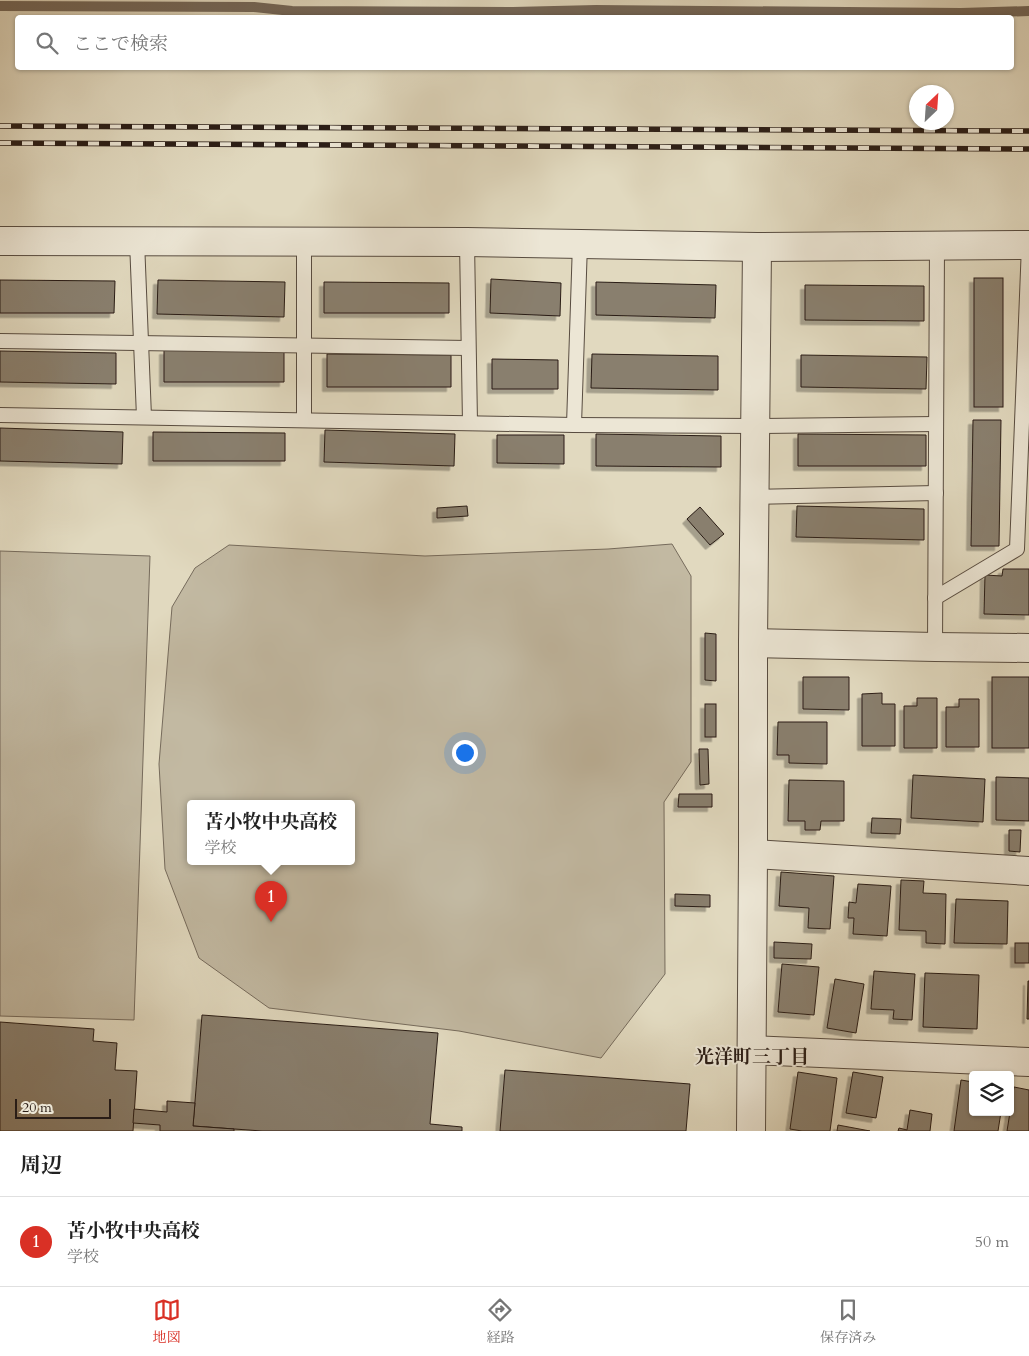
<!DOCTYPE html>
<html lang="ja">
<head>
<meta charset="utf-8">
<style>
  :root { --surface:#fff; --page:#f2f2f2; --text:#222; --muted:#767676; --line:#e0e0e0; --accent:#d93025 }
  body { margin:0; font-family:Cardo,"Noto Serif JP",serif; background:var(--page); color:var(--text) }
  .controls { position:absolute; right:15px; bottom:15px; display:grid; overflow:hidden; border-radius:5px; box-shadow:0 1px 4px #0004 }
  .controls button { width:45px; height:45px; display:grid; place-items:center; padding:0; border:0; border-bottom:1px solid var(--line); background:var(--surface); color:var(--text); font:25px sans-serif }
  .compass { position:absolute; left:909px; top:85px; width:45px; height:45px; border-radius:50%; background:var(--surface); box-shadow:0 1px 4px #0004; rotate:25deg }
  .scale { position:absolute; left:15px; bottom:12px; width:96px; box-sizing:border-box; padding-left:5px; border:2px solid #2a1d16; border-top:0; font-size:14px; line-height:18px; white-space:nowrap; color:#2a1d16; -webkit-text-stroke:4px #ece6d5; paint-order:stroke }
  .you { position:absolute; left:464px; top:752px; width:18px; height:18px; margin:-12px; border:4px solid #fff; border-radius:50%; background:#1a73e8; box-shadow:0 0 0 8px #1a73e833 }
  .badge { display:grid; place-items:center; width:32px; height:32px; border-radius:50%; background:var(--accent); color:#fff; font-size:16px; font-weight:700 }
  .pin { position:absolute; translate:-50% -41px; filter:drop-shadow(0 1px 2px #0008) }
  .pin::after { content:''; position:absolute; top:26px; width:18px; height:15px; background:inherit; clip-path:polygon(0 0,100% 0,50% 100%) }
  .popup { position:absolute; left:187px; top:800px; width:168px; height:65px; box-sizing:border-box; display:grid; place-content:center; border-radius:5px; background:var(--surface); filter:drop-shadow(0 1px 4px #0005); font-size:16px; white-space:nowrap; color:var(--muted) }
  .popup b { font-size:19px; color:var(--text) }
  .popup::after { content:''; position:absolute; left:50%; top:100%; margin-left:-10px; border:10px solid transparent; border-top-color:var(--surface) }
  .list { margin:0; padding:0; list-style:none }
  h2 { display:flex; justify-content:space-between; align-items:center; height:65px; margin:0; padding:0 20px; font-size:21px }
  h2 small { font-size:16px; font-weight:400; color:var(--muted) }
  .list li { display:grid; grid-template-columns:32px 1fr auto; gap:15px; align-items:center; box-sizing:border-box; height:90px; padding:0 20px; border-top:1px solid var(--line) }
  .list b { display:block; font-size:19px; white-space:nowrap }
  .list p { margin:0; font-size:16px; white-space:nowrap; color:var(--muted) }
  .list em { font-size:16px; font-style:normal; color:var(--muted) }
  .icon { flex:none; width:28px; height:28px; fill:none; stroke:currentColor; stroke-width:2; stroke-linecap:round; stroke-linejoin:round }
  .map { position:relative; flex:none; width:1029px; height:1131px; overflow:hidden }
  .search { position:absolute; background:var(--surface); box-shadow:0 1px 4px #0004; left:15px; right:15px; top:15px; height:55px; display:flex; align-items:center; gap:12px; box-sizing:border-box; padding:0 18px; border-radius:5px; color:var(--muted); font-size:19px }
  .sheet { height:155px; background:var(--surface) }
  nav { display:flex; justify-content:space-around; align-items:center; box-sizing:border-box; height:70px; border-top:1px solid var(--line); background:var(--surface); font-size:14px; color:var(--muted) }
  nav a { display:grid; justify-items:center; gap:2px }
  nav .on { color:var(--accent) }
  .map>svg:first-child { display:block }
</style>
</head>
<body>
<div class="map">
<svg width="1029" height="1131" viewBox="0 0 1029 1131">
  <defs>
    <filter id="shadow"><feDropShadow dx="-4.5" dy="4.5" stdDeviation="0" flood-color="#0004"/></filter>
  </defs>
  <rect width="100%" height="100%" fill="#e1d9bf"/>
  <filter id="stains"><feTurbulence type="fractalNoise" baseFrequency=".004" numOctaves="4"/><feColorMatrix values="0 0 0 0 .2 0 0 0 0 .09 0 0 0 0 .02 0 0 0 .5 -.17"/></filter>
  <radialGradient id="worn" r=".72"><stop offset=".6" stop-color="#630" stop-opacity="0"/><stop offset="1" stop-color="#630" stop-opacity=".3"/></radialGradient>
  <!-- green -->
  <g fill="#c2b9a2" stroke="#766b5c" fill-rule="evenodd">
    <path d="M672,544l19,32v186l-27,40 1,172 -64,84 -142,-27 -190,-23 -70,-50 -34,-89 -6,-105 13,-157 23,-39 34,-23 196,11 183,-7zM191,803h160v58h-160z"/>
    <path d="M0,551l150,5 -16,464 -134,-4z"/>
  </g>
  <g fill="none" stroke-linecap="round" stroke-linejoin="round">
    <!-- stream -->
    <path stroke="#736759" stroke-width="10" d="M0,6l254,1 38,4 221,1 83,-2 365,3 68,-2"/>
  </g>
  <!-- building -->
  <g fill="#897f6e" stroke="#2a1d16" filter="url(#shadow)">
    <rect x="974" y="278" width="29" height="129"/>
    <path d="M491,279l70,4 -1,33 -70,-3z"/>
    <path d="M0,280l115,1 -1,32h-114z"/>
    <path d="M158,280l127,2 -1,35 -127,-3z"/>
    <path d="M324,282l125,1v30h-125z"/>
    <path d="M596,282l120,3 -1,33 -119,-3z"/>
    <path d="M805,285l119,1v35l-119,-1z"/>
    <path d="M164,350l120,1v31h-120z"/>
    <path d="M0,351l116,2v31l-116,-2z"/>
    <path d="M327,354l124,1v32h-124z"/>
    <path d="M592,354l126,2v34l-127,-2z"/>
    <path d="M801,355l126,2 -1,32 -125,-2z"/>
    <path d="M492,359l66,1v29h-66z"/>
    <path d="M973,420h28l-2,126h-28z"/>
    <path d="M0,428l123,4 -1,32 -122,-3z"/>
    <path d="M325,430l130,4 -1,32 -130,-4z"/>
    <path d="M153,432l132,1v28h-132z"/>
    <path d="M596,434l125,2v31l-125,-1z"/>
    <path d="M798,434l128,1v31h-128z"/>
    <path d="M497,435h67v29l-67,-1z"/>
    <path d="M467,506l1,10 -31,2v-10z"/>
    <path d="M797,506l127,3v31l-128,-3z"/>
    <path d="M700,507l24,27 -14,11 -23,-26z"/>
    <path d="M1003,569h26v46l-45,-1 1,-39 17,1z"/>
    <path d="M705,633l11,1v47l-11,-1z"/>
    <path d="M803,677h46v33l-46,-1z"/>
    <rect x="992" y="677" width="37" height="71"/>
    <path d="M882,693v11h13v42h-33v-52z"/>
    <path d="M917,698h20v50h-33v-42h13z"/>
    <path d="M959,699h20v48h-33v-40h13z"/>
    <rect x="705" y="704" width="11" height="33"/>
    <path d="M778,722h49v42l-38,-1v-8h-12z"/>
    <path d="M699,749h9l1,35 -9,1z"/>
    <path d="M913,775l72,4 -2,43 -72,-4z"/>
    <path d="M996,777l33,1v43l-33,-1z"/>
    <path d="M789,780l55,1v40h-23l-1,9h-15v-9h-17z"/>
    <path d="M679,794h33v13h-34z"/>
    <path d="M872,818l29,1 -1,15 -29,-1z"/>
    <path d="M1009,830h12l-1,22 -11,-1z"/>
    <path d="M781,872l53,4 -4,53 -22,-1 1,-20 -30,-2z"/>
    <path d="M901,880l23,1 -1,12 23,1 -1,50 -19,-1v-12l-27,-1z"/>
    <path d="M858,884l33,2 -4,50 -34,-2 1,-16h-6l1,-16 7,1z"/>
    <path d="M675,894l35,1v12l-35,-1z"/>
    <path d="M956,899l52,2 -1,43 -53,-1z"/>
    <path d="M774,942l38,2 -1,15 -37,-1z"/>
    <rect x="1015" y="943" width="14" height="20"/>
    <path d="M782,964l37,3 -5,48 -36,-3z"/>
    <path d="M874,971l41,3 -3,46 -19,-1 1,-9 -23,-1z"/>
    <path d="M925,973l54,2 -2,54 -54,-2z"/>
    <path d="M835,979l29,5 -8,49 -29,-5z"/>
    <path d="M1028,981h1v38h-2z"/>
    <path d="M202,1015l236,18 -8,91 32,3v4h-200l-69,-5z"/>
    <path d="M0,1022l94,7 -1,12 24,2 -2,27 22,1 -4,60h-133z"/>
    <path d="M505,1070l185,14 -4,47h-186z"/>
    <path d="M798,1072l39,6 -7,53h-28l-12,-2z"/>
    <path d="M853,1072l30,5 -7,41 -30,-5z"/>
    <path d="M961,1080l12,2v30h28l-3,19h-44z"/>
    <path d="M1014,1087l15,3v41h-22z"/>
    <path d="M167,1101l28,2 -2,23 41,3v2h-74v-6l-27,-2 1,-14 33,3z"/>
    <path d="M910,1110l22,4 -2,17h-32l1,-3 8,2z"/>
    <path d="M838,1125l32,6h-33z"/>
  </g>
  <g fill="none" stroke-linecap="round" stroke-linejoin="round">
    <defs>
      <g id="service">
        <path d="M137,241l7,176"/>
        <path d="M304,241v179"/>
        <path d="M467,242l3,181"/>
        <path d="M0,341l468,7"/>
        <path d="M0,415l574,10 181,1 181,-2"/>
        <path d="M574,425l6,-182"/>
        <path d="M754,497l182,-4"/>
        <path d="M935,598l82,-49 12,-304"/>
        <path d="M935,647l2,-401"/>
      </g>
      <g id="minor">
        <path d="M0,241l467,1 290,5 272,-2"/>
        <path d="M753,643l182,4 94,1"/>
        <path d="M753,854l276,17"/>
        <path d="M752,1050l277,12"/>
        <path d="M751,1131l2,-277v-211l4,-396"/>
      </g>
    </defs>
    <!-- service casing -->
    <use href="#service" stroke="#584c40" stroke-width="16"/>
    <!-- minor casing -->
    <use href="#minor" stroke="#584c40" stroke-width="30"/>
    <!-- service -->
    <use href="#service" stroke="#ece6d5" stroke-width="14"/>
    <!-- minor -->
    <use href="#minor" stroke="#ece6d5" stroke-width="28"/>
    <defs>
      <g id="rail">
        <path d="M0,126l1029,5"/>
        <path d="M0,143l1029,6"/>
      </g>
    </defs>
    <!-- rail casing -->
    <use href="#rail" stroke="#2a1d16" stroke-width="5.5"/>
    <!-- rail -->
    <use href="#rail" stroke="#ece6d5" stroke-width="4" stroke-dasharray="11" stroke-linecap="butt"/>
  </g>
  <g text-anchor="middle" stroke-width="4" stroke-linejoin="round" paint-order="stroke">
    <!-- neighbourhood labels -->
    <g font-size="19" font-weight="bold" fill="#2a1d16" stroke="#ece6d5">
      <text x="752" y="1063">光洋町三丁目</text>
    </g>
  </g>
  <rect width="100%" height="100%" filter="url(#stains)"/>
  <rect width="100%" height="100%" fill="url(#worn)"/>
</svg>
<div class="controls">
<button><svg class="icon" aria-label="layers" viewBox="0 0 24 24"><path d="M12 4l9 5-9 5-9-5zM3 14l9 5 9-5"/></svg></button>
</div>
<svg class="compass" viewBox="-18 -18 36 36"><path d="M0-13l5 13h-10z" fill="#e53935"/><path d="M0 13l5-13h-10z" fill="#767676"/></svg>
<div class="scale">20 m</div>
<div class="you"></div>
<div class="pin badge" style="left:271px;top:922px">1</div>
<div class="popup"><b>苫小牧中央高校</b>学校</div>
<div class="search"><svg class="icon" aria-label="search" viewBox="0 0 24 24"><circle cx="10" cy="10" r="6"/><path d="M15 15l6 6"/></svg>ここで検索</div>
</div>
<section class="sheet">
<h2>周辺<small></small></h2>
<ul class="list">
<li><span class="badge">1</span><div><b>苫小牧中央高校</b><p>学校</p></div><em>50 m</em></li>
</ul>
</section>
<nav>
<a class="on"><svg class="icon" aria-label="map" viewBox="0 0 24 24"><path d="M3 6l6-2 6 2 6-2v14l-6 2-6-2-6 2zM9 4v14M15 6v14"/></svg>地図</a>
<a><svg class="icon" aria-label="directions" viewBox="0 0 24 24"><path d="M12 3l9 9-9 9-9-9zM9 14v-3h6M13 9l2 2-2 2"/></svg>経路</a>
<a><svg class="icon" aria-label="saved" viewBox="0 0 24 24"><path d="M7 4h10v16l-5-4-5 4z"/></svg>保存済み</a>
</nav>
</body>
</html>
